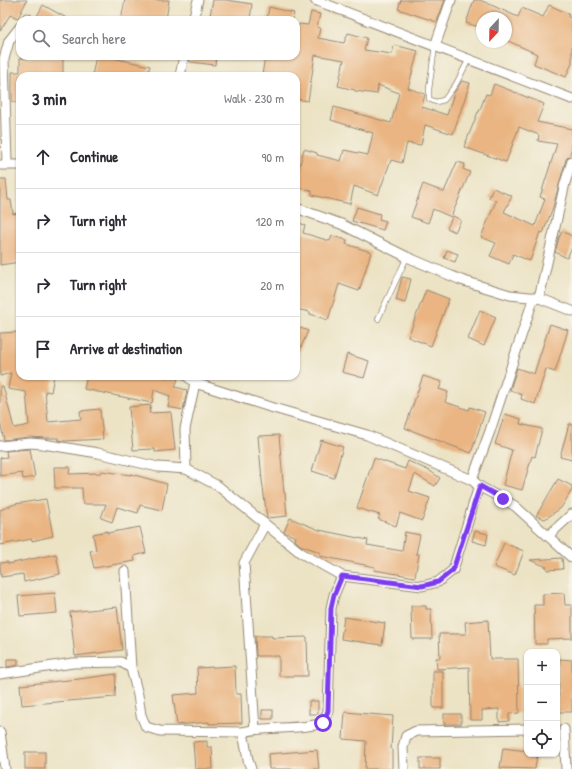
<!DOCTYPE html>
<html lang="en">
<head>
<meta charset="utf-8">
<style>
  :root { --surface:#fff; --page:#f2f2f3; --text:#2b2b33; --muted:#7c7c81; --line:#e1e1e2 }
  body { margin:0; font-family:"Patrick Hand",sans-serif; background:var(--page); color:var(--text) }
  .controls { position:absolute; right:12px; bottom:12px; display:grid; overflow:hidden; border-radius:8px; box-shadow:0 1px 3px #0004 }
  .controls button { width:36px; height:36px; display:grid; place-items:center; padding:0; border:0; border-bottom:1px solid var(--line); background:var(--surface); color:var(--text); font:20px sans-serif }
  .compass { position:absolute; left:476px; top:12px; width:36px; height:36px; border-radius:50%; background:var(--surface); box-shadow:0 1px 3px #0004; rotate:202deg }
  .stop { position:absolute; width:12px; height:12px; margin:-9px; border:3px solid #7c3aed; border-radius:50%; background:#fff }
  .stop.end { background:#7c3aed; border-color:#fff; box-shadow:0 1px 4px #0008 }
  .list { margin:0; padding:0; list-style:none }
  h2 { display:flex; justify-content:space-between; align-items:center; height:52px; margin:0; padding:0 16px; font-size:17px }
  h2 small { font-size:13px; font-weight:400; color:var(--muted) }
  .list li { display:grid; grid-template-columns:26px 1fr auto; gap:12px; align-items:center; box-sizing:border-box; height:64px; padding:0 16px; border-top:1px solid var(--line) }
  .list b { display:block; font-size:15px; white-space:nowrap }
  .list em { font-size:13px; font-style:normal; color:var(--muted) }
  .icon { flex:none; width:22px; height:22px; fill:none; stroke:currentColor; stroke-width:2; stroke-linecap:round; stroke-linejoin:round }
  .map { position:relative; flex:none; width:572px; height:769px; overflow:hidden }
  .search { position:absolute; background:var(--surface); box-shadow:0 1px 3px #0004; left:16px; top:16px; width:284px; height:44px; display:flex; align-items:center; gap:10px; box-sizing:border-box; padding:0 14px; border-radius:12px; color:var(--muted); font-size:15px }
  .panel { position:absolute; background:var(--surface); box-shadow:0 1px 3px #0004; left:16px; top:72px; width:284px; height:308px; border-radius:12px }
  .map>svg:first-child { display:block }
</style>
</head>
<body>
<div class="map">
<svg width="572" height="769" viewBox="0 0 572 769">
  <rect width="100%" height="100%" fill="#f7f3e8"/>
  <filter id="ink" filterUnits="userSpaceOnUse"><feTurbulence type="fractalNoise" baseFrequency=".025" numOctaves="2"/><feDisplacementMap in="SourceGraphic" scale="8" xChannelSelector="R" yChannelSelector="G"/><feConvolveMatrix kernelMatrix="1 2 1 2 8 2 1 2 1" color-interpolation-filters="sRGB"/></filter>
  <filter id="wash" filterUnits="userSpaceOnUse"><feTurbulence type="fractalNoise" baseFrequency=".012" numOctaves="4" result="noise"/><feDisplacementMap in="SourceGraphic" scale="16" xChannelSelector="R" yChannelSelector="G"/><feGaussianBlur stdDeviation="0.9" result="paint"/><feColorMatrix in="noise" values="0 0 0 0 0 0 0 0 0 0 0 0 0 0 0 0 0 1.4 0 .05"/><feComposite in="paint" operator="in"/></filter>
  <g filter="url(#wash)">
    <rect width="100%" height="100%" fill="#ece3c5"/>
    <g id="blocks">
      <!-- building -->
      <g fill="#eab582">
        <path d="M0,0h27l-9,18 -8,-3 -10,16z"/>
        <path d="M125,0h44l-3,20h-45z"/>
        <path d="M213,0h13l26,4 -2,16h-41z"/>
        <path d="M401,0h44l-8,22 -39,-13z"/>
        <path d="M474,0h6l38,17 4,-9 21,9 6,-12 20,9 -1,3 4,2v44l-6,14 -32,-13 3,-10 -31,-14v-22h-24l-3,9 -13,-4z"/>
        <path d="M43,5l27,15h-35z"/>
        <path d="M269,7l25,6 -2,7h-25z"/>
        <path d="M311,12l9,2 -3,13 3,1 -2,10 26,5 4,-10 19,5 -3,12 28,4 2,-9 24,6 -10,37 17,6 -3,13 25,8 7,-22 8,-12 8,2 -17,51 -28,-9 -4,20 -14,-2 -5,20 -11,-3 -13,35 -24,-9 -4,18 -38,-9v-4l-16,-4v-7l8,-31 13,4v2l24,6 3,-11 24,5 5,-22 -42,-13 3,-13 57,16 8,-30 -21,-8 -1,9 -22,-3v-1l-17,-4 6,-26 -29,-5 -7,46 -12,-2v-23h-25l-9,-1 3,-19h31v-16l3,-16 9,1z"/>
        <path d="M96,56h7l47,10 -3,10h-55z"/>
        <path d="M190,56h26l-1,9 -25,-3z"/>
        <path d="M20,58l43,1v17l-43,-1v27h-8v-30h8z"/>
        <path d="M494,84l50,20 -7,18 35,7v19l-3,8 -3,3 -13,48 -10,26 -3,-1 -10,29 -17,-7 -4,10 -19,-8 6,-13 -15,-6 15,-36 -7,-3 4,-10 19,8 -8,16 31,14 10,-27 -5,-2 17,-53 -19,-3 1,-6 -20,-8 -13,35 -42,-15 14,-35h1l7,-18 4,1z"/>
        <path d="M457,162l8,2 -2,5 7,3 -19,45 -18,-8 -5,14 -17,-6 12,-33 21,8z"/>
        <path d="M0,179h6l2,21h3l2,14 7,-1v49l-20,3z"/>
        <path d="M357,207l23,7 -1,5 7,2 -3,9 -31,-9z"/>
        <path d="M453,216l8,4 -6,12 -8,-4z"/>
        <path d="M296,222l9,3 -2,8 27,8 2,-5 15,4 -1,4 25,8 -12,39 -20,-7 -11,36 -18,-6v-2l-14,-3z"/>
        <path d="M562,231l10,5v11l-5,11 -12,-6 4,-14z"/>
        <path d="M447,250l11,4 -3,8 -11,-4z"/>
        <path d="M402,277l9,2 -6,24 -9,-3z"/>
        <path d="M426,290l23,9 -18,47 -23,-9z"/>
        <path d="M480,310l16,7 -12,29 -16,-7z"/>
        <path d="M550,324l18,6 -13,42 -9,-3 -11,35 -14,-5 1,-4 -12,-5 7,-22 17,6z"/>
        <path d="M296,326l12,5 -12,28z"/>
        <path d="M20,332v44h34l-3,16 -6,-1 3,31 33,-3 -1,-8 20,-2 3,30 -38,2 -7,-1v-2h-12l-16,-1 -26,3 -4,-18v-36h3l11,42 15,-3 -3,-33 -18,-3 3,-16 -11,3v-43z"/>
        <path d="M347,354l22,7 -5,17 -22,-6z"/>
        <path d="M87,376h73l8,2v-2l10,3 -3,8 12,3 -4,20 -15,-3 2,-11 -16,-6 -2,13 -68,-14z"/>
        <path d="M423,376l19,6 -3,7 9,3 -3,10 24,8 1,-3 15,5 -14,41 -66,-25z"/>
        <path d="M151,405l-2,8 22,-1 4,38 -20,2v-3l-22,1 -4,-43z"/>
        <path d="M505,414l16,5 -1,5 22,5 -7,28 -3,-1 -10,34 -19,-5 9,-35 -17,-6z"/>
        <path d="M569,424h3v36l-12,-3z"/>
        <path d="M279,435l5,58h1l2,23 -20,2 -5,-38 -4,-44z"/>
        <path d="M321,440l22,7 -9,31 -22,-7z"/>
        <path d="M30,449l5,28 -12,2 -1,-6 -22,3v-18l7,-1 -1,-6z"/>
        <path d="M374,458l31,11 3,-8 22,10 10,7 -5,8 -20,-12 -6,17 21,7 -8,23 -22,-8 -4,13 -18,-7 2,-4 -23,-7z"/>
        <path d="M54,467h16l-1,7 32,-1v-2l30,4v-1l36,10 -5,26 -22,-5 -2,8 -21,-6 -5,15 -11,-4 5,-14h-23l-1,-16h-27z"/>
        <path d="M558,479l14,7v4l-11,18 -16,11 -9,-3z"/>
        <path d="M46,499l7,37 -21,5v-2l-32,6v-35l15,-6z"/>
        <path d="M290,518l29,12 49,10 -1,5 35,6 3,-19 15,3 -4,19h3l-4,23 -41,-7 1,-3 -55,-11v-4l-20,-7 -5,-5 1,-3 -12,-5z"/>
        <path d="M140,527l6,26 -12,3 1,5 -41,7 -4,-17 6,-1 -3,-16 15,-3 -1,2z"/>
        <path d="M475,531l13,3 -2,11 -14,-4z"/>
        <path d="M504,543l20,8 -9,24 -21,-8z"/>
        <path d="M56,554l4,20 -36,8 -1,-8 -22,3 -1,-14 8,-1v2z"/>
        <path d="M562,558l1,11 -16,1v-3l-17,-7z"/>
        <path d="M55,593l2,20 -37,3 -2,-20z"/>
        <path d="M564,593l1,12h7v33l-25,1v5h-12l-1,-39h9v-11z"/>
        <path d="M411,606h15v3h5l1,30h-20z"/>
        <path d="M117,607l5,43 -47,6 -5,-44z"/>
        <path d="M344,617l41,6 -3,22 -41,-6z"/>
        <path d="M488,620l2,39h28l1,54 -10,1v7l-10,1v-13l-17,1v10h-12l-1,-53 -32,2 -1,-11h4l-1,-24h27l-1,-12z"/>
        <path d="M255,636h17v2l35,-1 1,39h-29v-20h-23z"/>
        <path d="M7,659h11v6l-11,2z"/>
        <path d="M559,659l13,1v52h-14z"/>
        <path d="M235,666l1,28h5l1,29 -33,1v-2l-32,3 -4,-30 25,-2 -1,-25z"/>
        <rect x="433" y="671" width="10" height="37"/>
        <path d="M116,674l-1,23 -93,8 -2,-20 59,-6z"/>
        <rect x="309" y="701" width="9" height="13"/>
        <rect x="262" y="710" width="11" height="9"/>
        <path d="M345,712l48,4 -2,33h1v20h-27l1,-28 -23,-2z"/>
        <rect x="444" y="714" width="17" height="10"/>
        <path d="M207,741v6h5l1,22h-18l-2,-27z"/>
        <path d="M503,748l24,3v3h10l-2,15 -35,-1z"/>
        <path d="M317,750l2,19h-50l-1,-15z"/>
        <rect x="25" y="752" width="20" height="17"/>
        <rect x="420" y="758" width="20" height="11"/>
      </g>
    </g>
  </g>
  <g filter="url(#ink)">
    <use href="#blocks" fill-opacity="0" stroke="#948672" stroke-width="1"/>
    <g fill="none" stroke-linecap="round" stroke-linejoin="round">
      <defs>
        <g id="lane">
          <path d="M435,46l-6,43v10l7,3 8,-2 12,-16 13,-25"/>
          <path d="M378,319l29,-62"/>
        </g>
        <g id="street">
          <path d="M315,0l257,99"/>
          <path d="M26,20l1,-2"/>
          <path d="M193,20l5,-20"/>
          <path d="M435,46l16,-46"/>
          <path d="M180,76l4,-20"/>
          <path d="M7,164l-3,-105 5,-18 11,-14"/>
          <path d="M0,165h20"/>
          <path d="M296,208l45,16 66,33 54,23 49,15 29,3 33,13"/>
          <path d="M539,298l26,-115 7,-22"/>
          <path d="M187,376l8,7 75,24 97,28 105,45 7,6 36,20 57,52"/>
          <path d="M0,446l30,-3 13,1 55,9 60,14 28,2 32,17 83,67 41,23 80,10 16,-4 15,-12 26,-84"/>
          <path d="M186,469l-1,-40 10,-46"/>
          <path d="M472,480l18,-49 44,-134"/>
          <path d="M548,536l24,-22"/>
          <path d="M125,571l6,97"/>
          <path d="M0,674l73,-11 48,-1 10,6 7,27 3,20 5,12 14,4 83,1 5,28 3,9"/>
          <path d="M255,729l-11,-166 21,-39"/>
          <path d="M564,729l2,40"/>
          <path d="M0,732l5,37"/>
          <path d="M243,732c27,-7 53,-1 80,-9l5,-12 3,-103 3,-13 8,-19"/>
          <path d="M404,769l-1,-22 3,-11 10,-5 111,-2"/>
        </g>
      </defs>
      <!-- lane casing -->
      <use href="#lane" stroke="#948672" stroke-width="6"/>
      <!-- street casing -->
      <use href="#street" stroke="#948672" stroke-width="11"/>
      <!-- lane -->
      <use href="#lane" stroke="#fff" stroke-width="4.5"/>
      <!-- street -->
      <use href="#street" stroke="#fff" stroke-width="9"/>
    </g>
  </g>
  <g fill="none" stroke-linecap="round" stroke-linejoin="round" filter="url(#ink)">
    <!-- route -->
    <path stroke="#7c3aed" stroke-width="5" d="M323,723l5,-12 3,-103 3,-13 8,-19 80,10 16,-4 15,-12 27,-84 23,13"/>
  </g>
</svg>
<div class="controls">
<button>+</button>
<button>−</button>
<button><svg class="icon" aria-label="locate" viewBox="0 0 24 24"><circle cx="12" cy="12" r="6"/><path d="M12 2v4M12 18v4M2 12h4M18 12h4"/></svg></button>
</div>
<svg class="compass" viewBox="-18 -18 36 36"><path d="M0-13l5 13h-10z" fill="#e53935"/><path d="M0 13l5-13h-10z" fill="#7c7c81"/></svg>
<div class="stop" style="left:323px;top:723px"></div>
<div class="stop end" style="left:503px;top:499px"></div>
<div class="search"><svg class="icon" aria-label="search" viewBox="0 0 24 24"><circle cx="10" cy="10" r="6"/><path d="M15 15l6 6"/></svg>Search here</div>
<section class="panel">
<h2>3 min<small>Walk · 230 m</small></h2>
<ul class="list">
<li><svg class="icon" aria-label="ahead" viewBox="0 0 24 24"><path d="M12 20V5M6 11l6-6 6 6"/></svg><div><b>Continue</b></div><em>90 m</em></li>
<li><svg class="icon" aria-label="right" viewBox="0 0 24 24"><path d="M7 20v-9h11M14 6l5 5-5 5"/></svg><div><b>Turn right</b></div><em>120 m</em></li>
<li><svg class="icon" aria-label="right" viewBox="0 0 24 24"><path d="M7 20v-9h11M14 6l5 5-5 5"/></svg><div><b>Turn right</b></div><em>20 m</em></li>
<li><svg class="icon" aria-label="arrive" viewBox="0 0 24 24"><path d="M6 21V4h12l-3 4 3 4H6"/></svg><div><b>Arrive at destination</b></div></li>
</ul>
</section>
</div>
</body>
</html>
